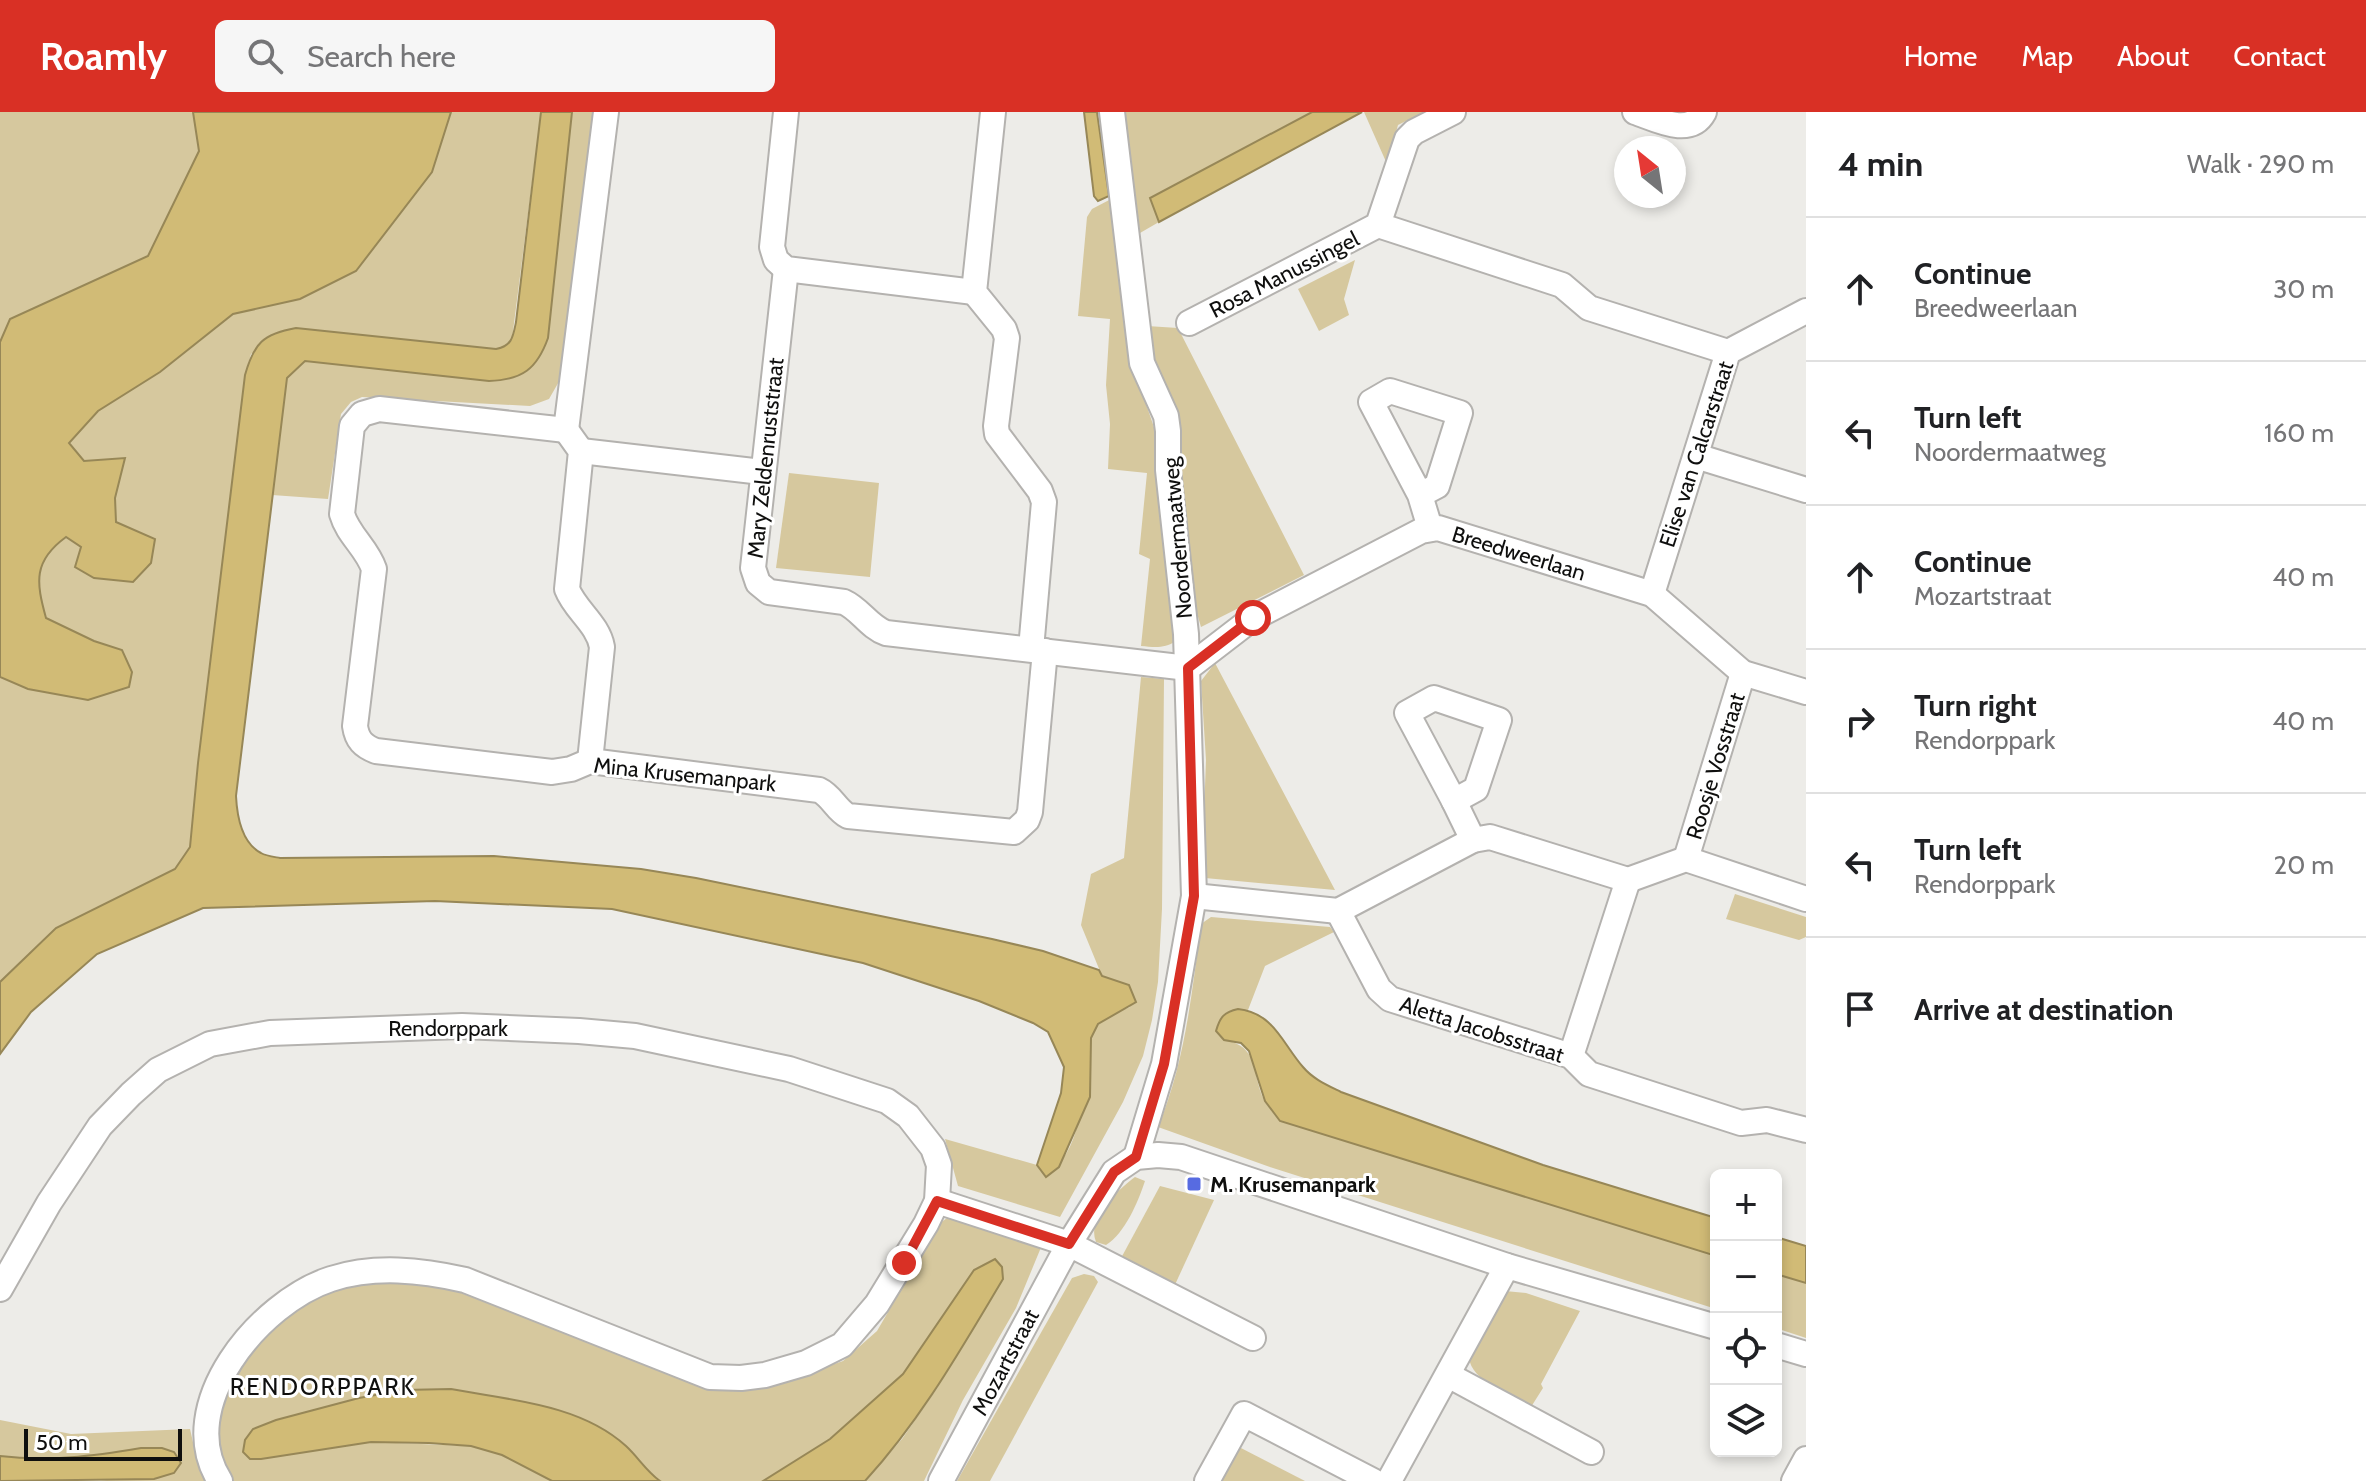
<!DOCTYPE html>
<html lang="en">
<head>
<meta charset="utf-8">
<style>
  :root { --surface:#fff; --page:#f6f6f6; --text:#202124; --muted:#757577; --line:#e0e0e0; --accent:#d93025 }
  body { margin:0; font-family:Cabin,sans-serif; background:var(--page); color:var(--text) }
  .controls { position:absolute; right:24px; bottom:24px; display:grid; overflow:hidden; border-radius:12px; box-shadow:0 4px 12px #0003 }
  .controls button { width:72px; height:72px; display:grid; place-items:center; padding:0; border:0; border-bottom:2px solid var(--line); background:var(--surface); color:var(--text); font:40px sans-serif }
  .compass { position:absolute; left:1614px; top:24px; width:72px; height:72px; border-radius:50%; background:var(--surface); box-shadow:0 4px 12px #0003; rotate:330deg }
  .scale { position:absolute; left:24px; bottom:20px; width:158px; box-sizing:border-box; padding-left:8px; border:4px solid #0f0f0e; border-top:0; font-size:22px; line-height:28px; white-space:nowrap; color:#0f0f0e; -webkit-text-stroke:6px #fff; paint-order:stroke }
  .stop { position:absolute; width:24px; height:24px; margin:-18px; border:6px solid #d93025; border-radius:50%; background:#fff }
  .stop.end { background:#d93025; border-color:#fff; box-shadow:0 2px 8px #0008 }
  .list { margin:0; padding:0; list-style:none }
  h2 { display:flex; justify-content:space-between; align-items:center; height:104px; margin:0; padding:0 32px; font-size:34px }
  h2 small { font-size:26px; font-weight:400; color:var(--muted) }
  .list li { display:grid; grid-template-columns:52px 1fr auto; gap:24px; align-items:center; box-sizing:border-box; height:144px; padding:0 32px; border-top:2px solid var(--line) }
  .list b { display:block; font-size:30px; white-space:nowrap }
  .list p { margin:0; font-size:26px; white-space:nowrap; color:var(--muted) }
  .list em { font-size:26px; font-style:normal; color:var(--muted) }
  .icon { flex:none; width:44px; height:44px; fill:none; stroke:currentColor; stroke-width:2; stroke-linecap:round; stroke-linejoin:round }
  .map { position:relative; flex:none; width:1806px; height:1369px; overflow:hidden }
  header { display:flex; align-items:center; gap:48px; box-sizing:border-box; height:112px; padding:0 40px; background:var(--accent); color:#fff }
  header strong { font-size:38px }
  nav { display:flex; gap:44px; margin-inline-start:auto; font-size:28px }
  .search { width:560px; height:72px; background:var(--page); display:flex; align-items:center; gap:20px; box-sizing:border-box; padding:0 28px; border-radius:12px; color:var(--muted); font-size:30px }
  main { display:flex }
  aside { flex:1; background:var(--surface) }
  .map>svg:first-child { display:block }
</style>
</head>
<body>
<header>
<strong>Roamly</strong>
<div class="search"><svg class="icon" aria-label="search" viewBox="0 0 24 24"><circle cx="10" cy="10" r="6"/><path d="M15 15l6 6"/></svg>Search here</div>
<nav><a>Home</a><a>Map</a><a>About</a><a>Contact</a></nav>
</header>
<main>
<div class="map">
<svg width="1806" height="1369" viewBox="0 0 1806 1369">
  <rect width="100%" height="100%" fill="#edece8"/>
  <!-- green -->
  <g fill="#d6c89e">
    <path d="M0,0h193l6,39 -51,105 -138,63 -10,23z"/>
    <path d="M451,0h90l-29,227 -7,8 -9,2 -200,-21 -45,26 -6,21 -47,388 -8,84 -15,22 -119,59 -56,54v-305l28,12 60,11 41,-13 -7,-37 -28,-9 -48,-23c-10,-36 -13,-56 20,-81l16,10 -7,20 19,11 39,4 22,-43 -39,-17 -1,-24 9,-39 -40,2 -15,-18 29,-32 62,-39 73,-58 67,-15 132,-127z"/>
    <path d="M572,0h24l-10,92 -25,174 -12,21 -19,7 -168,-9 -11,5 -10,12 -13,85 -56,-4 15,-117 18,-17 184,20 59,-43z"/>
    <path d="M1125,0h187l-161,86 8,24 -19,11z"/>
    <path d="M1364,0h60l-26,13 -11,39z"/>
    <path d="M1113,86l22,174 22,64 3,83 16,98v24c-12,8 -22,6 -35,5l9,-87 -11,-5 8,-81 -39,-4 2,-45 -4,-39 4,-66 -32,-3 9,-99 5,-8z"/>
    <path d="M1355,148l-11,39 5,16 -30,16 -21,-42z"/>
    <path d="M1147,214l31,2 126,247 -103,52 -9,-31 -10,-81v-47l-6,-45 -27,-68z"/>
    <path d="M789,361l90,10 -9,94 -94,-9z"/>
    <path d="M1215,551l120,227 -130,-12 -3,-11 4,-107 -5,-79z"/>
    <path d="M1141,565l23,2 -2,230 -4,73 -6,38 -9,36 -20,46 -63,115 -102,-31 -13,-47 92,26 9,12c35,-27 36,-75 42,-116 1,-12 1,-25 9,-36 8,-9 22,-13 33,-18l-1,-22 -27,-9 -21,-51 10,-51 33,-16z"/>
    <path d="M1735,782l71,23v20l-7,3 -73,-21z"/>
    <path d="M1211,805l119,10 4,5 -69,34 -17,44 -10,-1 -14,31c36,6 27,33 40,60 4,7 11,14 16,21l436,135v53l-443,-141 -115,-41c27,-65 34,-134 43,-203z"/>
    <path d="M1135,1065l10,4c-7,21 -20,52 -39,64l-10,-3c-10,-25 22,-52 39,-65z"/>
    <path d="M1160,1074l54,14 -41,89 -53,-29z"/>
    <path d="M950,1104l92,29 -26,63 -53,92 -39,81h-59l37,-42 36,-52 36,-117 -71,104 -73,65 -34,23 -33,19h-103l-14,-10 -20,-25 -223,-56 -44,8 -83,22 -23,9 -8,11 83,7 43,-5 100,4 31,9 50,26h-322l-7,-10 -7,-38 17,-68 64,-59 60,-25 81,3 247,96 125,-8 33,-11 34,-30 63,-108z"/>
    <path d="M1084,1162l10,2 4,6 -108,199h-33l115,-203z"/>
    <path d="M1776,1162l30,9v55l-30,-10z"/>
    <path d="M1505,1179l21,2 54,18 -39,73 2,4 -12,19c-19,-11 -59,-25 -62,-49z"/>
    <path d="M0,1308l71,14 119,-5 7,31 9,21h-106l14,-2 -22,-23 -45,4 -47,-4z"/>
    <path d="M1239,1335l66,34h-85z"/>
  </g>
  <!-- water -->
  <g fill="#d1bb76" stroke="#978757" stroke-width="2">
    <path d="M193,0h258l-19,60 -76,99 -56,28 -67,15 -73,58 -62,39 -29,32 15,18 41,-3 -10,40 1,24 39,17 -4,24 -18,19 -39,-4 -19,-11 6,-20 -15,-10c-33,24 -30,45 -20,81l48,23 28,9 10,22 -3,15 -41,13 -60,-11 -28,-12v-335l10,-23 138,-63 51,-105z"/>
    <path d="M541,0h31l-24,226c-11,31 -26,42 -59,43l-184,-20 -18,17 -51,418c1,20 6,47 25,57 5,3 14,4 19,5l214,-2 147,13 55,9 296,61 51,12 56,19 3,6 27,9 7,17 -38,22 -7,14 -1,59 -31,70 -13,10 -9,-12 24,-72 3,-26 -16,-35 -15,-9 -54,-22 -116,-38 -251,-54 -177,-8 -232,7 -106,46 -66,58 -31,42v-72l56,-54 119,-59 15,-22 8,-84 47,-388c9,-32 18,-41 51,-47l200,21c16,-3 17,-12 20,-27z"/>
    <path d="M1084,0h13l12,84 -11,5 -4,-5z"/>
    <path d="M1312,0h50l-203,110 -9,-24z"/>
    <path d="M1238,897c36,4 44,34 65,58 10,12 24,18 38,25l202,73 173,53v38l-436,-135 -15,-20 -16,-50 -8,-8 -17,-3 -8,-9c4,-14 8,-19 22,-22z"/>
    <path d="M1776,1125l30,9v37l-30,-9z"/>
    <path d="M995,1147l7,8 1,12c-42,70 -82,141 -138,202h-102l67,-42 73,-65 71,-104z"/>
    <path d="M451,1277c58,11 129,15 175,57 12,11 20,25 34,35h-108l-50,-26 -31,-9 -42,-3 -58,-1 -110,17h-11l-7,-7 2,-12 8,-11 23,-9 83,-22 44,-8z"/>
    <path d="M141,1336h21l12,4 7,11 -7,10 -20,6 -154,2v-25c48,6 94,0 141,-8z"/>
  </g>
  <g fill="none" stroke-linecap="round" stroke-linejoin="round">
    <defs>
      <g id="minor">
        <path d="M606,0l-40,318 -187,-21 -17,5 -10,12 -10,88c6,21 25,34 32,55l-19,157c2,14 8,20 21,25l176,21 19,-3 19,-8 229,29c13,6 17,20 29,26l166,16 13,-12 3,-8 15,-161"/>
        <path d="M786,0l-14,135 4,13 10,9 188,23"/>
        <path d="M993,0l-19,180 30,37 3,9 -11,88 1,8 43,57 4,11 -13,147"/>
        <path d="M1112,0l30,251 24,53 2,15v39l18,164 8,262 -30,168 -28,93"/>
        <path d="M1635,0c21,7 55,26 69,0"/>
        <path d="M1378,113l184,60 27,23 139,44"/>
        <path d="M786,157l-33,299 5,15 11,9 75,10c16,7 25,25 42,31l302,35"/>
        <path d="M1189,211l189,-98 29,-86 7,-7 39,-20"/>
        <path d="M566,318l15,21 -14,138c8,21 31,35 35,58l-12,114"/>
        <path d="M581,339l181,21"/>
        <path d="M1696,344l110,34"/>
        <path d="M1420,383l17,-9 23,-73 -70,-22 -19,11 49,93 10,33"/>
        <path d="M1652,482l76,-242 78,-41"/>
        <path d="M1188,556l65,-50 168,-87 17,-3 214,66 91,79 63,19"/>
        <path d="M1434,586l65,22 -23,69 -22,12 -47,-88z"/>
        <path d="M1454,689l19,39 17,-3 138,43 58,-21 120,40"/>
        <path d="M1686,747l57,-186"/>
        <path d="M1194,784l144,15 135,-71"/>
        <path d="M1338,799l41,78 11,10 181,57 18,18 152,49 26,-3 39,10"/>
        <path d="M1571,944l57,-176"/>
        <path d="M937,1089l132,43 184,94"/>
        <path d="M0,1177l49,-86 51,-77 31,-32 27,-24 52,-26 60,-11 192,-7 117,5 56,5 154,33 98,32 21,15 25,32 6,17 -2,36 -11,23 -49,80 -35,41 -36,18 -41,12 -24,3 -31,-1 -245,-97c-44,-10 -90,-15 -134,-1 -71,23 -159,127 -111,202"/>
        <path d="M1776,1233l30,9"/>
        <path d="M1448,1263l143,77"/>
        <path d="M941,1369l128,-237 45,-72 22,-15 22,-2 23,2 326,109 209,61"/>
        <path d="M1207,1369l37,-67 129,67"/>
        <path d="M1389,1369l118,-215"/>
        <path d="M1794,1369l12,-22"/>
      </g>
    </defs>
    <!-- minor casing -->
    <use href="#minor" stroke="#b4b2af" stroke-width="28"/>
    <!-- minor -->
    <use href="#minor" stroke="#fff" stroke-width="24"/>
  </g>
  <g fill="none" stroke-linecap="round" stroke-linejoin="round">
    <!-- route -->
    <path stroke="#d93025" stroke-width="10" d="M904,1151l33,-62 132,43 45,-72 22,-15 28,-93 30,-168 -6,-228 65,-50"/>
  </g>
  <!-- markers -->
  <rect fill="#576be1" stroke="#fff" stroke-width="3" x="1186" y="1064" width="16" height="16" rx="4"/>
  <g text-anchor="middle" stroke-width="6" stroke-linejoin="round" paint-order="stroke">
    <!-- street labels -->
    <g font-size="22" fill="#0f0f0e" stroke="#fff">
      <text transform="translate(1284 162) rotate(-27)" y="8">Rosa Manussingel</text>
      <text transform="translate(1696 342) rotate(-72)" y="8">Elise van Calcarstraat</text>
      <text transform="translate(765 346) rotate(-84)" y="8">Mary Zeldenruststraat</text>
      <text transform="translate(1177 426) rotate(-95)" y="8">Noordermaatweg</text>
      <text transform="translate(1519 441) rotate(17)" y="8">Breedweerlaan</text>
      <text transform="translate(1715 654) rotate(-73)" y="8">Roosje Vosstraat</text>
      <text transform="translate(685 662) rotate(6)" y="8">Mina Krusemanpark</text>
      <text x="448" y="924">Rendorppark</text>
      <text transform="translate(1482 917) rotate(18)" y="8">Aletta Jacobsstraat</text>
      <text transform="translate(1005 1250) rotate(-62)" y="8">Mozartstraat</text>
    </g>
    <!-- poi labels -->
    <g font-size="22" font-weight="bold" fill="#0f0f0e" stroke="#fff" text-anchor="start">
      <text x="1210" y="1080">M. Krusemanpark</text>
    </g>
    <!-- neighbourhood labels -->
    <g font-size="24" letter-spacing="2" fill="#0f0f0e" stroke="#fff">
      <text x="323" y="1283">RENDORPPARK</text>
    </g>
  </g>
</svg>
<div class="controls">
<button>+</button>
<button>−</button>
<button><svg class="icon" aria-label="locate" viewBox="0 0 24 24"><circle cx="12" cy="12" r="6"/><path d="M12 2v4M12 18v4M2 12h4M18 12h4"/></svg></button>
<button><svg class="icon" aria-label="layers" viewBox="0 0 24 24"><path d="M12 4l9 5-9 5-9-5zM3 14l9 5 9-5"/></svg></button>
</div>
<svg class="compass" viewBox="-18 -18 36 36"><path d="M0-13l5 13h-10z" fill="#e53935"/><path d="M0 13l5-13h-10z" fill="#757577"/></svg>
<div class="scale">50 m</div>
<div class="stop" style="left:1253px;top:506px"></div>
<div class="stop end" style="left:904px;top:1151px"></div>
</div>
<aside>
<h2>4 min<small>Walk · 290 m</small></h2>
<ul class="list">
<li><svg class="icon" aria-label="ahead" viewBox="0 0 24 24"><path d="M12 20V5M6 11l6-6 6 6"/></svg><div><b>Continue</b><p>Breedweerlaan</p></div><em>30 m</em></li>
<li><svg class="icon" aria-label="left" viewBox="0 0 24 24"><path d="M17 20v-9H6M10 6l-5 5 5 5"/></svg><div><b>Turn left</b><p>Noordermaatweg</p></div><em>160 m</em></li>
<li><svg class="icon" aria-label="ahead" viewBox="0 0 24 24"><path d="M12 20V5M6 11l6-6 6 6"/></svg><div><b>Continue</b><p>Mozartstraat</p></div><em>40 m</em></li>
<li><svg class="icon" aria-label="right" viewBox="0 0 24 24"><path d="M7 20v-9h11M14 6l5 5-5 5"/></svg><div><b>Turn right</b><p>Rendorppark</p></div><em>40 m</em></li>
<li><svg class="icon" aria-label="left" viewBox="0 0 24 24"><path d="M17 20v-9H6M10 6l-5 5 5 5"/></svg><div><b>Turn left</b><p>Rendorppark</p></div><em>20 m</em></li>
<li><svg class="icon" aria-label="arrive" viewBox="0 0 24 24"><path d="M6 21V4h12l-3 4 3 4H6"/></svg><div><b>Arrive at destination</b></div></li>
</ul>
</aside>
</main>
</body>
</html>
